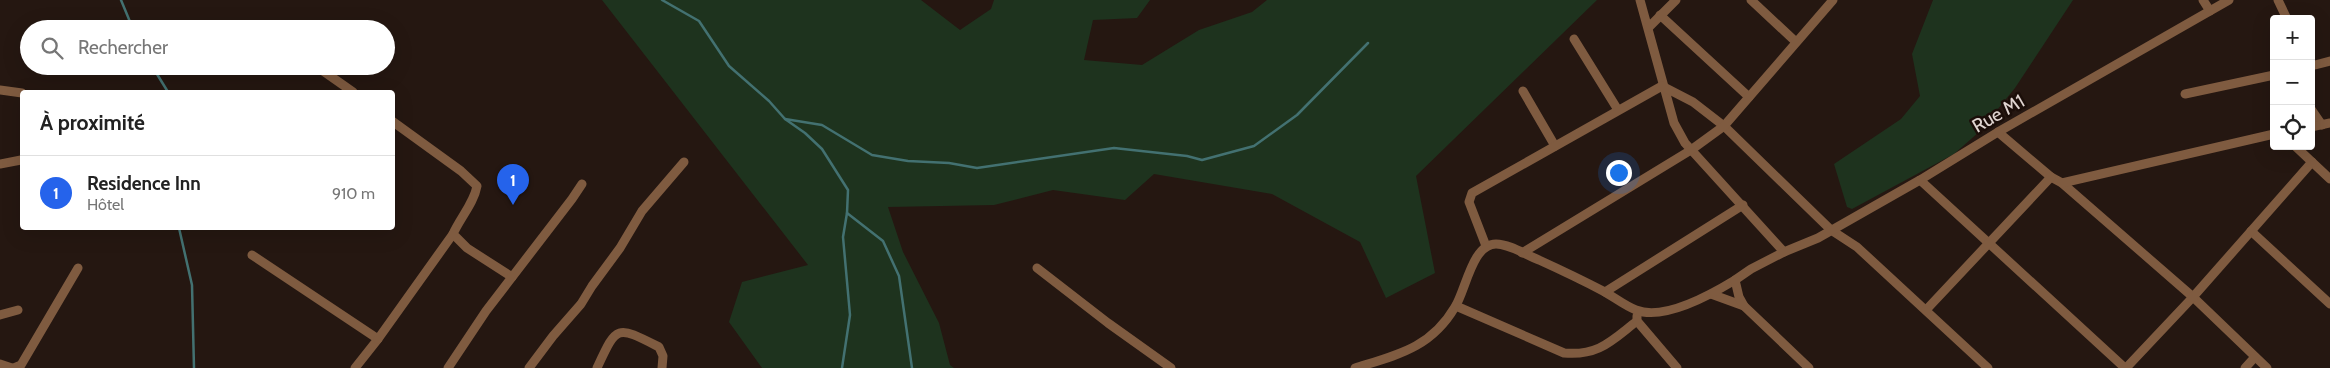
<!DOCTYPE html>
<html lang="fr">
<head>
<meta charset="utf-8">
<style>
  :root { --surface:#fff; --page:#f2f2f2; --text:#222; --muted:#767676; --line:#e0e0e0; --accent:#2563eb }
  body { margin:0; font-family:Cabin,sans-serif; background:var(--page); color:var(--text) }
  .controls { position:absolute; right:15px; top:15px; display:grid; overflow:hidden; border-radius:5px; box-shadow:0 5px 20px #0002 }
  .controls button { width:45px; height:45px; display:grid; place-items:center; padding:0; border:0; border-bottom:1px solid var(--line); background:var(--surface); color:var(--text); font:25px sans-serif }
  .you { position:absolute; left:1618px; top:172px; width:18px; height:18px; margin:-12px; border:4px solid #fff; border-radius:50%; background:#1a73e8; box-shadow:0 0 0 8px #1a73e833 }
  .badge { display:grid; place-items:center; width:32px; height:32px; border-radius:50%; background:var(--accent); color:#fff; font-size:16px; font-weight:700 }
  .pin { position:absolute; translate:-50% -41px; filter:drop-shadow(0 1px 2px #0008) }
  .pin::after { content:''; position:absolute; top:26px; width:18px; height:15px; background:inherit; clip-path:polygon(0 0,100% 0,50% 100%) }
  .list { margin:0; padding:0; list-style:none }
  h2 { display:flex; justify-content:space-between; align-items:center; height:65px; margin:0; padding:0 20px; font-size:21px }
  h2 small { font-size:16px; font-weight:400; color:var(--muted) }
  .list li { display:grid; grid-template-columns:32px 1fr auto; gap:15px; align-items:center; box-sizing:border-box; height:75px; padding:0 20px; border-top:1px solid var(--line) }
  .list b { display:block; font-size:19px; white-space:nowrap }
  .list p { margin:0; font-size:16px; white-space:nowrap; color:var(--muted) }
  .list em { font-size:16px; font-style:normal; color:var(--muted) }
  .icon { flex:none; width:28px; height:28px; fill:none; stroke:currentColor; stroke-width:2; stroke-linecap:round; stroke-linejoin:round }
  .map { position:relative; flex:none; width:2330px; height:368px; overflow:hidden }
  .search { position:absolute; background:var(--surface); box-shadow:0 5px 20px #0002; left:20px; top:20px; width:375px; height:55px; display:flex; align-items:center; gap:12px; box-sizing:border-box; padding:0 18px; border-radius:28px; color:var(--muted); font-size:19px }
  .panel { position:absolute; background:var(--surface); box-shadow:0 5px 20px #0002; left:20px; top:90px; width:375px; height:140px; border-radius:5px }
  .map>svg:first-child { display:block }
</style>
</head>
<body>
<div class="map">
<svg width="2330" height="368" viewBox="0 0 2330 368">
  <rect width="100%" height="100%" fill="#251711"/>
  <!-- green -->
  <g fill="#1e331e">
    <path d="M602,0h319l39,30 31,-21 3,-9h156l-13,18 -44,2 -9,40 58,5 57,-35 53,-18 15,-12h330l-181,176 19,97 -49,25 -26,-56 -88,-48 -118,-20 -29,26 -72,-10 -59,15 -106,2 15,45 36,71 11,42 4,3h-192l-33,-46 13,-40 66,-17z"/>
    <path d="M1933,0h140l-58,88 -36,44 -25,22 -102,55 -5,-2 -13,-43 67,-45 19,-23 -8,-42z"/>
  </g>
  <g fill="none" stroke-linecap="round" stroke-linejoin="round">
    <!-- stream -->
    <g stroke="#437171" stroke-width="2.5">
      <path d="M121,0l12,29"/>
      <path d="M662,0l37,21 30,45 40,35 16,18 20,14 17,16 26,41 -1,23 -4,24 7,78 -8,53"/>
      <path d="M152,66l16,26"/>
      <path d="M785,119l37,6 50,30 36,6 41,2 28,5 137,-20 73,8 15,4 52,-14 43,-31 71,-72"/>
      <path d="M847,213l36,28 16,35 13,92"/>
      <path d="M179,228l13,57 2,83"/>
    </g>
    <!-- minor -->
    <g stroke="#7f5b40" stroke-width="9">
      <path d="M1640,0l34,123 11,20 99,109"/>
      <path d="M1751,0l45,42"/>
      <path d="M2203,0l7,11"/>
      <path d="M2278,0l9,19"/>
      <path d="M1660,15l89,82"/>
      <path d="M1649,27l27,-27"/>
      <path d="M1574,39l44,71"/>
      <path d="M316,66l37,26"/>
      <path d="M2311,66l19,-5"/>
      <path d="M0,90l22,3"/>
      <path d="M1523,91l32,55"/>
      <path d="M2185,94l89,-19"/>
      <path d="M2311,109l11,16"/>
      <path d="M392,121l69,50 16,15c-3,17 -17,32 -24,48l14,14 45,29"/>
      <path d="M2311,127l19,-4"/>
      <path d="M1998,132l53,45 11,6 131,114 74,71"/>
      <path d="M2295,146l35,33"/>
      <path d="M0,164l21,-4"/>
      <path d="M1920,180l205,188"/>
      <path d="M2062,183l212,-49"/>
      <path d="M2251,231l79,73"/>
      <path d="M1486,246l-17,-44 3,-9 190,-107 31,16 31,24 107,104 26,17 131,121"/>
      <path d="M1522,253l169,-103 33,-24 109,-126"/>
      <path d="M252,255l126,84 -23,29"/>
      <path d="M1037,268l71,55 63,45"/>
      <path d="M1605,292l138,-87"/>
      <path d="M1711,294l33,12"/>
      <path d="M1456,306l108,47c35,3 47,-12 73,-32"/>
      <path d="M1926,310l125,-133"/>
      <path d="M0,315l18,-5"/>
      <path d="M1637,316v5l40,47"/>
      <path d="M378,339l75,-105"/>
      <path d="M0,364l12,4"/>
      <path d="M14,368l7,-3 57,-97"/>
      <path d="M448,368l38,-57 86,-112 10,-15"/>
      <path d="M529,368l24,-32 28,-32 11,-18 28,-38 22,-37 42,-49"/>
      <path d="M597,368c20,-43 19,-43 62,-21l4,9 -1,12"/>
      <path d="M1355,368c42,-13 76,-20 100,-61 11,-17 17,-63 41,-63 14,0 30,11 43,16 22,10 43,20 64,31 11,6 22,15 33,19 28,11 76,-16 99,-30"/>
      <path d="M1809,368l-65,-62 -5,-9 -4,-17 16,-11 33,-17 34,-14 102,-58 78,-48 231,-132"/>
      <path d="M2126,368l67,-71 119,-135"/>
      <path d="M2245,368l10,-11"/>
    </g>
  </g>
  <g text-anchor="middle" stroke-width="5" stroke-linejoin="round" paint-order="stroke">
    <!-- street labels -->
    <g font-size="19" fill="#e0d5d1" stroke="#1b0e09">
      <text transform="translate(1998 113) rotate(-30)" y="7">Rue M1</text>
    </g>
  </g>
</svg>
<div class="controls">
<button>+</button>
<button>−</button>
<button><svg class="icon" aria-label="locate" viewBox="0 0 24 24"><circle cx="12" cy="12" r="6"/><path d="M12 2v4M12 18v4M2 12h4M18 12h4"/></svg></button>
</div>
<div class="you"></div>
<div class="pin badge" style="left:513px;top:205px">1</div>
<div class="search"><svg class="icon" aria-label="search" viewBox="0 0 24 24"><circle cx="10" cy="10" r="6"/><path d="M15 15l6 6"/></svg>Rechercher</div>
<section class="panel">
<h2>À proximité<small></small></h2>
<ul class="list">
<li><span class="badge">1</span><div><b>Residence Inn</b><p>Hôtel</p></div><em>910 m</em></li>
</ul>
</section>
</div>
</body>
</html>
